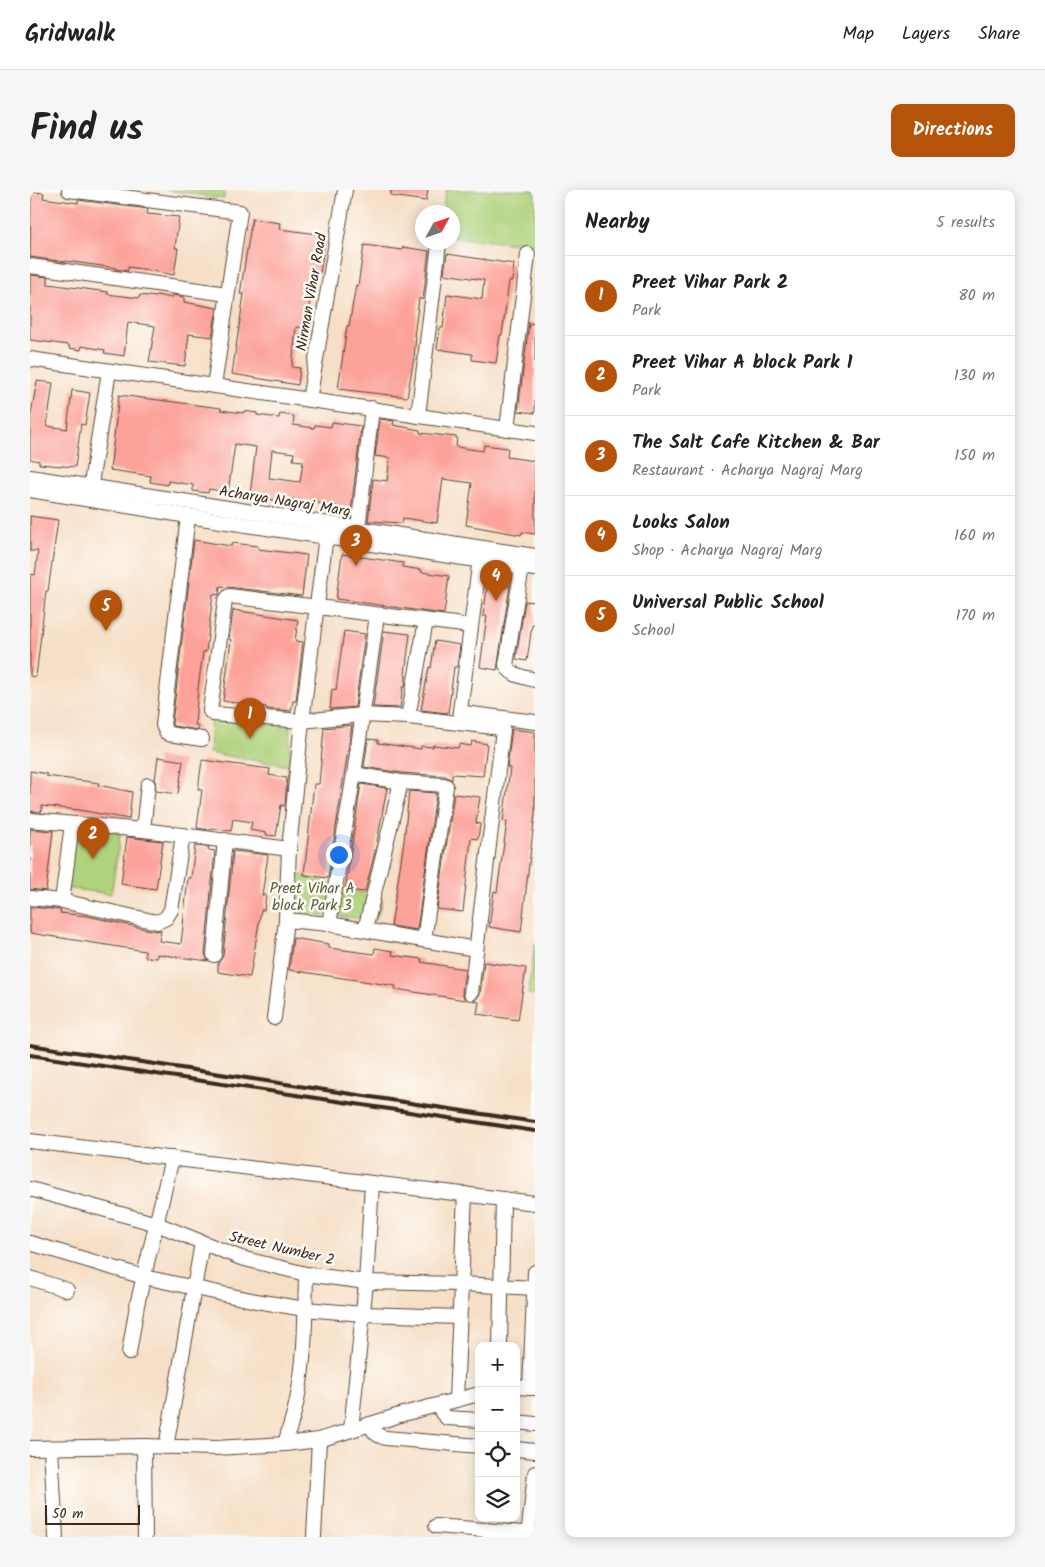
<!DOCTYPE html>
<html lang="en">
<head>
<meta charset="utf-8">
<style>
  :root { --surface:#fff; --page:#f6f6f6; --text:#222; --muted:#767676; --line:#e0e0e0; --accent:#b45309 }
  body { margin:0; font-family:Kalam,sans-serif; background:var(--page); color:var(--text) }
  .controls { position:absolute; right:15px; bottom:15px; display:grid; overflow:hidden; border-radius:10px; box-shadow:0 2px 12px #0003 }
  .controls button { width:45px; height:45px; display:grid; place-items:center; padding:0; border:0; border-bottom:1px solid var(--line); background:var(--surface); color:var(--text); font:25px sans-serif }
  .compass { position:absolute; left:385px; top:15px; width:45px; height:45px; border-radius:50%; background:var(--surface); box-shadow:0 2px 12px #0003; rotate:50deg }
  .scale { position:absolute; left:15px; bottom:12px; width:95px; box-sizing:border-box; padding-left:5px; border:2px solid #3b2a1e; border-top:0; font-size:14px; line-height:18px; white-space:nowrap; color:#3b2a1e; -webkit-text-stroke:4px #fdfcf7; paint-order:stroke }
  .you { position:absolute; left:308px; top:664px; width:18px; height:18px; margin:-12px; border:4px solid #fff; border-radius:50%; background:#1a73e8; box-shadow:0 0 0 8px #1a73e833 }
  .badge { display:grid; place-items:center; width:32px; height:32px; border-radius:50%; background:var(--accent); color:#fff; font-size:16px; font-weight:700 }
  .pin { position:absolute; translate:-50% -41px; filter:drop-shadow(0 1px 2px #0008) }
  .pin::after { content:''; position:absolute; top:26px; width:18px; height:15px; background:inherit; clip-path:polygon(0 0,100% 0,50% 100%) }
  .list { margin:0; padding:0; list-style:none }
  h2 { display:flex; justify-content:space-between; align-items:center; height:65px; margin:0; padding:0 20px; font-size:21px }
  h2 small { font-size:16px; font-weight:400; color:var(--muted) }
  .list li { display:grid; grid-template-columns:32px 1fr auto; gap:15px; align-items:center; box-sizing:border-box; height:80px; padding:0 20px; border-top:1px solid var(--line) }
  .list b { display:block; font-size:19px; white-space:nowrap }
  .list p { margin:0; font-size:16px; white-space:nowrap; color:var(--muted) }
  .list em { font-size:16px; font-style:normal; color:var(--muted) }
  .icon { flex:none; width:28px; height:28px; fill:none; stroke:currentColor; stroke-width:2; stroke-linecap:round; stroke-linejoin:round }
  .map { position:relative; flex:none; width:505px; height:1347px; overflow:hidden; border-radius:10px }
  header { display:flex; align-items:center; gap:30px; box-sizing:border-box; height:70px; padding:0 25px; background:var(--surface); border-bottom:1px solid var(--line) }
  header strong { font-size:24px }
  nav { display:flex; gap:28px; margin-inline-start:auto; font-size:18px }
  .intro { display:flex; align-items:center; justify-content:space-between; box-sizing:border-box; height:120px; padding:0 30px }
  h1 { margin:0; font-size:35px }
  .button { padding:12px 22px; border-radius:10px; background:var(--accent); color:#fff; font-size:18px; font-weight:700 }
  main { display:flex; gap:30px; padding:0 30px }
  aside { flex:1; background:var(--surface); border-radius:10px; box-shadow:0 2px 12px #0003 }
  .map>svg:first-child { display:block }
</style>
</head>
<body>
<header>
<strong>Gridwalk</strong>
<nav><a>Map</a><a>Layers</a><a>Share</a></nav>
</header>
<div class="intro"><h1>Find us</h1><a class="button">Directions</a></div>
<main>
<div class="map">
<svg width="505" height="1347" viewBox="0 0 505 1347">
  <rect width="100%" height="100%" fill="#fdfcf7"/>
  <filter id="ink" filterUnits="userSpaceOnUse"><feTurbulence type="fractalNoise" baseFrequency=".02" numOctaves="2"/><feDisplacementMap in="SourceGraphic" scale="10" xChannelSelector="R" yChannelSelector="G"/><feConvolveMatrix kernelMatrix="1 2 1 2 8 2 1 2 1" color-interpolation-filters="sRGB"/></filter>
  <filter id="wash" filterUnits="userSpaceOnUse"><feTurbulence type="fractalNoise" baseFrequency=".0096" numOctaves="4" result="noise"/><feDisplacementMap in="SourceGraphic" scale="20" xChannelSelector="R" yChannelSelector="G"/><feGaussianBlur stdDeviation="1.12" result="paint"/><feColorMatrix in="noise" values="0 0 0 0 0 0 0 0 0 0 0 0 0 0 0 0 0 1.4 0 .05"/><feComposite in="paint" operator="in"/></filter>
  <g filter="url(#wash)">
    <rect width="100%" height="100%" fill="#f6dfc6"/>
    <!-- green -->
    <g fill="#afd27b" stroke="#757e4c">
      <path d="M137,0h58l-1,9z"/>
      <path d="M416,0h89v56l-82,-9 -1,-25h-10z"/>
      <path d="M181,528l79,8v40l-81,-13z"/>
      <path d="M44,634l47,5 -10,65 -46,-6z"/>
      <path d="M267,684l86,25 -7,21 -84,-8z"/>
      <path d="M505,753v52l-7,-1z"/>
    </g>
    <g id="blocks">
      <!-- building -->
      <g fill="#fca299" fill-rule="evenodd">
        <path d="M361,0h37l-2,11 -35,-5z"/>
        <path d="M1,2l13,1 -1,5 35,5v-3l70,9 -1,5 32,3 -4,31h3l-4,27 -32,-6 -14,-2v4l-13,-2 1,-1 -50,-7v1l-36,-5z"/>
        <path d="M222,29l28,4 -1,6 47,6 -6,38 -6,-1 -8,56 -10,-1 -4,40 8,1 -2,17 -66,-11 12,-80h-4z"/>
        <path d="M334,55l38,5 1,-3 26,4 -6,48h-4l-5,37h2l-2,22 -7,39 -69,-8 9,-63h2l7,-41 2,1z"/>
        <path d="M417,64l67,10 -2,17h-3l-7,54h-2l-4,28 -24,-3v-6l-35,-5 3,-21h3l4,-34 35,5 2,-19 -40,-6z"/>
        <path d="M0,85l18,2v7l60,8 -1,2 32,4 1,-3 16,2v-2l16,3 1,-3 11,2v5l33,6 -5,29 -23,-3 -4,32 -36,-4 6,-36 -27,-4 -4,34 -20,-3 1,-3 -23,-4 -1,4 -12,-2v-3l-39,-5z"/>
        <path d="M499,133l6,1v89l-17,-2z"/>
        <path d="M7,191l16,2 -6,43 20,3 5,-39 18,3 -5,32 -4,-1 -6,43 -36,-3v-3l-9,-2v-40z"/>
        <path d="M89,205l102,13v2l22,3 1,-2 13,2v2l22,3 1,-4 14,2 -1,9 21,3 1,-3 16,2 1,-5 29,4 -10,85 -15,-2 1,-3 -44,-7 -1,5 -42,-9 6,-48 -21,-3 -7,48 -19,-3 -1,4 -15,-2v-6l-25,-4v4l-18,-3 1,-6 -41,-6zM242,260l22,3 -1,7 10,1 -3,21 -31,-4z"/>
        <path d="M350,229l14,2 -1,4 27,5v3l37,4 -1,10 27,4 1,-6 24,3 -1,9 28,4v73l-13,-2 -1,3 -55,-10 6,-42 -29,-4 -6,44 -34,-5 -1,5 -34,-2 5,-42 14,2 3,-23 -15,-2z"/>
        <path d="M0,326l28,4 -10,71h-2l-10,86 -6,-1v-102l5,1 3,-24h-8z"/>
        <path d="M164,350l37,6 1,-3 26,3v3l49,6 -5,41 -82,-10 -1,9 -6,-1 -7,58h-3l-5,36 -3,37h3v5l-25,-4 -1,-2z"/>
        <path d="M312,364l61,9 -1,4 20,3 -1,2 28,4 -5,38 -108,-15z"/>
        <path d="M458,392l22,3 -13,85 -17,-3 7,-51h-4z"/>
        <path d="M495,411l10,1v23h-3l-5,36 -11,-2z"/>
        <path d="M203,420l65,10 -3,21 8,1 -7,59h-3l-2,10 -25,-2v-2l-43,-6 8,-61 -2,-1z"/>
        <path d="M314,441l21,3 -10,73 -25,2 2,-20 4,1z"/>
        <path d="M354,441l26,3 -5,40 1,1 -1,12h-2l-3,21 -27,-1z"/>
        <path d="M405,451l25,4 -3,22h-3l-6,46 -27,-3 8,-43 2,1z"/>
        <path d="M322,535l-24,153 -24,-3 10,-91h5l5,-56z"/>
        <path d="M482,539l23,3v82l-14,118 -32,-5 5,-36 3,1 10,-70 -4,-1 7,-53 -3,-1z"/>
        <path d="M338,549l10,1v3l43,6v-3l12,1v-2l25,3 1,-4 12,2 1,-5 15,3 -4,32 -31,-2v6l-7,-4 -43,-3 -38,-6z"/>
        <path d="M128,567l25,4 -5,33 -22,-3 -1,-11z"/>
        <path d="M172,570l68,9 -1,6 18,3 -2,28 -4,-1 -5,31 -10,-1 1,-2 -17,-3 2,-8 -19,-3 -2,12 -20,-3v2l-14,-2 5,-38h-4z"/>
        <path d="M0,581l17,3 -1,2 53,7 -1,2 34,7 -3,27 -50,-9 -37,-4v6l-12,-1z"/>
        <path d="M331,594l26,4 -11,59 -11,45 -20,-2z"/>
        <path d="M379,601l27,2 -19,137 -26,-4 13,-85z"/>
        <path d="M424,604l26,3 -4,26 4,1 -2,15 -7,-1 -8,74 -26,-3z"/>
        <path d="M0,639l23,2 -7,60 -16,-2z"/>
        <path d="M97,647l36,4 -7,48 -35,-5z"/>
        <path d="M165,656l14,1 -1,3 7,1 -10,103 3,7 -51,-7v4l-12,-1v-6l-115,-18v-26l31,3 -1,3 27,3 68,15 6,-1 -2,11 22,3 7,-66h3z"/>
        <path d="M203,661l35,4 -6,40h4l-2,15h-3l-11,67 -32,-5v-9l5,-7z"/>
        <path d="M263,748l36,6v4l45,6 1,-6 18,3 -1,4 30,4 -1,3 44,7 -3,23 3,8 -70,-11 1,-3 -107,-16z"/>
        <path d="M454,772l42,6 -8,52 -41,-6 2,-12 -5,-1 6,-7z"/>
      </g>
    </g>
  </g>
  <g filter="url(#ink)">
    <use href="#blocks" fill-opacity="0" stroke="#574537" stroke-width="1"/>
    <g fill="none" stroke-linecap="round" stroke-linejoin="round">
      <defs>
        <g id="minor">
          <path d="M39,0l171,22 -26,174"/>
          <path d="M0,76l197,28"/>
          <path d="M0,169l505,74"/>
          <path d="M279,210l36,-210"/>
          <path d="M388,226l21,-172"/>
          <path d="M477,239l21,-175"/>
          <path d="M0,287l505,79"/>
          <path d="M0,300l158,26 347,53"/>
          <path d="M59,306l20,-125"/>
          <path d="M158,326l-25,209 3,7 3,2 33,5"/>
          <path d="M328,339l14,-121"/>
          <path d="M451,361l-21,160 4,2 71,9"/>
          <path d="M492,377l-16,98c5,11 19,12 29,15"/>
          <path d="M441,436l-242,-30 -4,5 -15,110 3,3 89,7 60,-6 46,2 93,11 2,2 -32,263"/>
          <path d="M378,527l18,-96"/>
          <path d="M324,584l47,8 43,3 2,1 -22,154"/>
          <path d="M0,630l113,10 146,19"/>
          <path d="M113,640l5,-45"/>
          <path d="M0,708l32,3 95,21 9,-4 5,-8 12,-75"/>
          <path d="M32,711l10,-77"/>
          <path d="M256,730l43,4 147,25"/>
          <path d="M299,734l25,-150 23,-159"/>
          <path d="M335,740l36,-148"/>
          <path d="M184,765l11,-115"/>
          <path d="M244,828l12,-98 3,-71 13,-128 25,-193"/>
          <path d="M0,951l505,62"/>
          <path d="M0,999l127,35 84,34 65,16 60,8 95,2 74,4"/>
          <path d="M0,1053l114,34 112,24 49,8 58,5 96,3"/>
          <path d="M0,1088l37,12"/>
          <path d="M470,1156l3,-147"/>
          <path d="M99,1163l8,-48 35,-147"/>
          <path d="M486,1197l19,1"/>
          <path d="M500,1198l5,-116"/>
          <path d="M426,1210l9,-206"/>
          <path d="M410,1214l2,9 5,5 32,2"/>
          <path d="M486,1232l19,2"/>
          <path d="M340,1234c4,9 7,12 16,14l93,8"/>
          <path d="M321,1240l15,-148 6,-99"/>
          <path d="M255,1254c4,-15 9,-29 12,-44 9,-42 8,-84 9,-126"/>
          <path d="M114,1256l1,91"/>
          <path d="M136,1257l36,-204"/>
          <path d="M0,1258l114,-2 72,2 69,-4 34,-4 84,-26 76,-20"/>
          <path d="M21,1258l5,89"/>
          <path d="M486,1259l19,2"/>
          <path d="M406,1336l99,8"/>
          <path d="M284,1347l5,-97"/>
          <path d="M498,1347l7,-64"/>
        </g>
      </defs>
      <!-- minor casing -->
      <use href="#minor" stroke="#574537" stroke-width="16"/>
      <!-- minor -->
      <use href="#minor" stroke="#fff" stroke-width="14"/>
      <!-- rail -->
      <g stroke="#3b2a1e" stroke-width="4">
        <path d="M0,855l505,77"/>
        <path d="M0,865l505,76"/>
      </g>
    </g>
  </g>
  <g text-anchor="middle" stroke-width="5" stroke-linejoin="round" paint-order="stroke">
    <!-- street labels -->
    <g font-size="15" fill="#3b2a1e" stroke="#fdfcf7">
      <text transform="translate(281 102) rotate(-80)" y="5">Nirman Vihar Road</text>
      <text transform="translate(255 311) rotate(9)" y="5">Acharya Nagraj Marg</text>
      <text transform="translate(252 1058) rotate(13)" y="5">Street Number 2</text>
    </g>
    <!-- park labels -->
    <g font-size="15" fill="#5e5c3a" stroke="#fdfcf7">
      <text x="282" y="703">Preet Vihar A<tspan x="282" dy="17">block Park 3</tspan></text>
    </g>
  </g>
</svg>
<div class="controls">
<button>+</button>
<button>−</button>
<button><svg class="icon" aria-label="locate" viewBox="0 0 24 24"><circle cx="12" cy="12" r="6"/><path d="M12 2v4M12 18v4M2 12h4M18 12h4"/></svg></button>
<button><svg class="icon" aria-label="layers" viewBox="0 0 24 24"><path d="M12 4l9 5-9 5-9-5zM3 14l9 5 9-5"/></svg></button>
</div>
<svg class="compass" viewBox="-18 -18 36 36"><path d="M0-13l5 13h-10z" fill="#e53935"/><path d="M0 13l5-13h-10z" fill="#767676"/></svg>
<div class="scale">50 m</div>
<div class="you"></div>
<div class="pin badge" style="left:220px;top:549px">1</div>
<div class="pin badge" style="left:63px;top:669px">2</div>
<div class="pin badge" style="left:326px;top:376px">3</div>
<div class="pin badge" style="left:466px;top:411px">4</div>
<div class="pin badge" style="left:76px;top:441px">5</div>
</div>
<aside>
<h2>Nearby<small>5 results</small></h2>
<ul class="list">
<li><span class="badge">1</span><div><b>Preet Vihar Park 2</b><p>Park</p></div><em>80 m</em></li>
<li><span class="badge">2</span><div><b>Preet Vihar A block Park 1</b><p>Park</p></div><em>130 m</em></li>
<li><span class="badge">3</span><div><b>The Salt Cafe Kitchen &amp; Bar</b><p>Restaurant · Acharya Nagraj Marg</p></div><em>150 m</em></li>
<li><span class="badge">4</span><div><b>Looks Salon</b><p>Shop · Acharya Nagraj Marg</p></div><em>160 m</em></li>
<li><span class="badge">5</span><div><b>Universal Public School</b><p>School</p></div><em>170 m</em></li>
</ul>
</aside>
</main>
</body>
</html>
